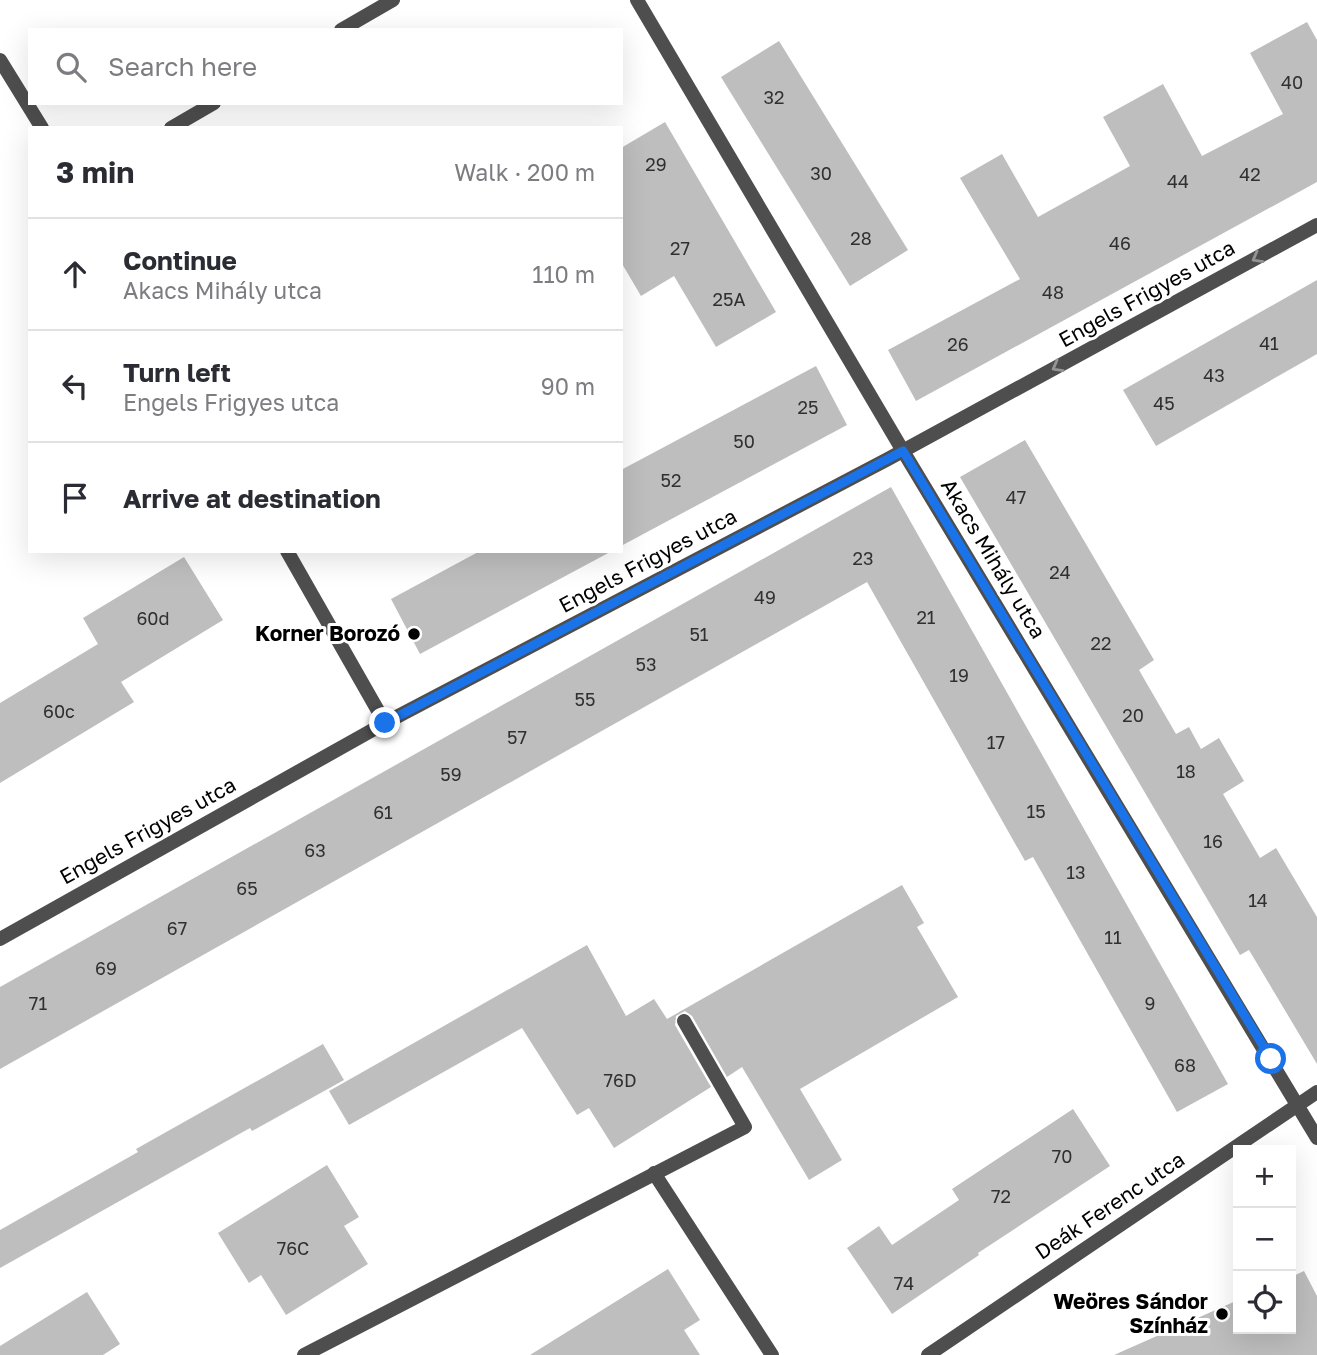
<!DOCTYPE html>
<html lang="en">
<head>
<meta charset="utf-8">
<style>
  :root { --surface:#fff; --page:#f7f7f7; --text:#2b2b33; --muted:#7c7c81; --line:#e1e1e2 }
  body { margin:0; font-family:"Golos Text",sans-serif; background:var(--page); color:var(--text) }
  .controls { position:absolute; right:21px; bottom:21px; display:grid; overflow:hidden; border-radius:0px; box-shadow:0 7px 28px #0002 }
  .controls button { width:63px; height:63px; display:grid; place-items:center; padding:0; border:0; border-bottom:2px solid var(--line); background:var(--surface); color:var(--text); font:35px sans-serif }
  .stop { position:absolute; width:21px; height:21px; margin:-16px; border:5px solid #1a73e8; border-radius:50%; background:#fff }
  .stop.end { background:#1a73e8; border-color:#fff; box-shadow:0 2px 7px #0008 }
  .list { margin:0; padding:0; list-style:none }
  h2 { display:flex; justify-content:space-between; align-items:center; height:91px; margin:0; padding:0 28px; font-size:30px }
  h2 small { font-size:23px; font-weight:400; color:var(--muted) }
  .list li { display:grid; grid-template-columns:46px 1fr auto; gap:21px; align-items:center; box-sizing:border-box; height:112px; padding:0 28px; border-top:2px solid var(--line) }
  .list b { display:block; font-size:26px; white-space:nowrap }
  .list p { margin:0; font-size:23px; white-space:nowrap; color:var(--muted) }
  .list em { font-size:23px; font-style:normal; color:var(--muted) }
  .icon { flex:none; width:38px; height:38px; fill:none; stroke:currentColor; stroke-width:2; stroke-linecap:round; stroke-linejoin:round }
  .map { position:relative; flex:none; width:1317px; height:1355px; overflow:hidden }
  .search { position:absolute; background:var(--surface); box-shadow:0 7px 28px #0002; left:28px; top:28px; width:595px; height:77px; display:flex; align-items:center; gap:18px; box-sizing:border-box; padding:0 24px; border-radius:0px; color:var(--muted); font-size:26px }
  .panel { position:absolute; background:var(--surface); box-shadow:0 7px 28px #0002; left:28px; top:126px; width:595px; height:427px; border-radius:0px }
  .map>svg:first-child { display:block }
</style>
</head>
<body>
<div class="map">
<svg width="1317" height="1355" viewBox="0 0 1317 1355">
  <rect width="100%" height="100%" fill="#fff"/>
  <!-- building -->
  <g fill="#bebebe">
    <path d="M1307,22l10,18v142l-401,219 -28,-51 132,-71 -60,-101 42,-24 36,63 92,-51 -27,-49 60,-33 39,72 81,-42 -33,-61z"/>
    <path d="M779,41l129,209 -58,36 -129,-209z"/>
    <path d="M665,122l111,190 -60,35 -42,-71 -33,20 -20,-34v-114z"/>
    <path d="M1317,280v74l-161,92 -33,-56z"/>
    <path d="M816,366l31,59 -226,121v-76z"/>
    <path d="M1025,440l129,220 -15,10 37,64 13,-7 12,22 18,-11 25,43 -21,13 37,64 16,-10 41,69v147l-68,-114 -9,5 -280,-478z"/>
    <path d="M891,487l337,597 -51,28 -144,-255 -8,4 -158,-279 -867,487v-82z"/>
    <path d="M480,551h132l-192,103 -29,-55z"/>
    <path d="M184,557l39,63 -102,62 13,20 -134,81v-80l98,-59 -15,-26z"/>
    <path d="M902,885l22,38 -7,4 41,70 -158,92 42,71 -33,20 -67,-113 -15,10 -35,-61 -7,-5 -9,5 -1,9 36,62 -97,61 -25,-40 -12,7 -55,-87 -173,97 -20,-34 258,-146 39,71 28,-17 13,20z"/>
    <path d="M323,1044l21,36 -92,51 -2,-3 -250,140v-38l138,-78 -2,-3z"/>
    <path d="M1073,1109l37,57 -132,87 1,2 -87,59 -45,-66 32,-22 13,19 67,-45 -7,-11z"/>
    <path d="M327,1165l32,52 -15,9 24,38 -82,51 -25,-40 -12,8 -31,-50z"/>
    <path d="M668,1269l32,51 -16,10 16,25h-170z"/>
    <path d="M1304,1271l13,25v59h-203l124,-55v29h53v-52z"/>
    <path d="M87,1292l33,52 -17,11h-103v-9z"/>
  </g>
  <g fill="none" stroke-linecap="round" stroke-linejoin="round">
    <!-- lane -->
    <g stroke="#4e4e4e" stroke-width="14">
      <path d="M654,1173l118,182"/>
      <path d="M304,1355l441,-228 -61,-106"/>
    </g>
    <!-- street -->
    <g stroke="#4e4e4e" stroke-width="14">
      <path d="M637,0l266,451 414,687"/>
      <path d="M341,30l52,-30"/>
      <path d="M0,60l42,68"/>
      <path d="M171,128l43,-25"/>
      <path d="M287,551l98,172"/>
      <path d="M0,939l385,-216 503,-264 429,-234"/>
      <path d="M928,1355l389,-263"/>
    </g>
  </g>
  <!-- one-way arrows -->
  <defs><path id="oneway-chevron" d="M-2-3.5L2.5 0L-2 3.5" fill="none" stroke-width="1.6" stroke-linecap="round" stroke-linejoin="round" transform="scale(1.75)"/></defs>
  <g stroke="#959595">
    <use href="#oneway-chevron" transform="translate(1257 258) rotate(151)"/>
    <use href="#oneway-chevron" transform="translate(1057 367) rotate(151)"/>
  </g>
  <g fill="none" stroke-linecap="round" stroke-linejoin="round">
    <!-- route -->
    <path stroke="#1a73e8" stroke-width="9" d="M385,723l518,-272 368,608"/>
  </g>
  <!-- markers -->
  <g fill="#000" stroke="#fff" stroke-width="2.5">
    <circle cx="414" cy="634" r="7"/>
    <circle cx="1222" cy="1314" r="7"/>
  </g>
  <g text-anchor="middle" stroke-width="6" stroke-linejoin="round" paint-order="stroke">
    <!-- number labels -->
    <g font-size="18" fill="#303030">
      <text x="1292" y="89">40</text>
      <text x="774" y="104">32</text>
      <text x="656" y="171">29</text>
      <text x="821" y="180">30</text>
      <text x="1250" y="181">42</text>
      <text x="1178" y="188">44</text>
      <text x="861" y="245">28</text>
      <text x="1120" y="250">46</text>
      <text x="680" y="255">27</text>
      <text x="1053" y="299">48</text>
      <text x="729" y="306">25A</text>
      <text x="1269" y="350">41</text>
      <text x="958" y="351">26</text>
      <text x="1214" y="382">43</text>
      <text x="1164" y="410">45</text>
      <text x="808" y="414">25</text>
      <text x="744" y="448">50</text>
      <text x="671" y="487">52</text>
      <text x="1016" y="504">47</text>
      <text x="863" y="565">23</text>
      <text x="1060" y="579">24</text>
      <text x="765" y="604">49</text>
      <text x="926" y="624">21</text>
      <text x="153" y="625">60d</text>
      <text x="699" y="641">51</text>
      <text x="1101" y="650">22</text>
      <text x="646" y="671">53</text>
      <text x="959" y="682">19</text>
      <text x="585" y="706">55</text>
      <text x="59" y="718">60c</text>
      <text x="1133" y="722">20</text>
      <text x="517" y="744">57</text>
      <text x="996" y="749">17</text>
      <text x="1186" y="778">18</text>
      <text x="451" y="781">59</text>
      <text x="1036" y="818">15</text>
      <text x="383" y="819">61</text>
      <text x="1213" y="848">16</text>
      <text x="315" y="857">63</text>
      <text x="1076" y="879">13</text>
      <text x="247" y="895">65</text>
      <text x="1258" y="907">14</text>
      <text x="177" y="935">67</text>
      <text x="1113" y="944">11</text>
      <text x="106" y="975">69</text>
      <text x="38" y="1010">71</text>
      <text x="1150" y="1010">9</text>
      <text x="1185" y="1072">68</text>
      <text x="620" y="1087">76D</text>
      <text x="1062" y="1163">70</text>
      <text x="1001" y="1203">72</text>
      <text x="293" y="1255">76C</text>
      <text x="904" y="1290">74</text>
    </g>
    <!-- street labels -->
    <g font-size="21" fill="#000" stroke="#fff">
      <text transform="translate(1147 294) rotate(-29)" y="7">Engels Frigyes utca</text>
      <text transform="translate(993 559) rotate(59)" y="7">Akacs Mihály utca</text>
      <text transform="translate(648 561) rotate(-28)" y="7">Engels Frigyes utca</text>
      <text transform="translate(148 831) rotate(-29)" y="7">Engels Frigyes utca</text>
      <text transform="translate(1110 1206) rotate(-34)" y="7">Deák Ferenc utca</text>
    </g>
    <!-- poi labels -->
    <g font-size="21" font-weight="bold" fill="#000" stroke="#fff" text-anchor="end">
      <text x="400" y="641">Korner Borozó</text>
      <text x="1208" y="1309">Weöres Sándor<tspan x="1208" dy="24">Színház</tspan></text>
    </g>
  </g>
</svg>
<div class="controls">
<button>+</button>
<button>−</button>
<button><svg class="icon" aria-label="locate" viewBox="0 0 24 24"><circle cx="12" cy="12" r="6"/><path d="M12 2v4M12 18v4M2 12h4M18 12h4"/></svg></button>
</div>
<div class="stop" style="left:1271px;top:1059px"></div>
<div class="stop end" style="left:385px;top:723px"></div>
<div class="search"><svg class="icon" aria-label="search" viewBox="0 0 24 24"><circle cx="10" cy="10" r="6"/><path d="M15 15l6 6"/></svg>Search here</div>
<section class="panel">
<h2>3 min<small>Walk · 200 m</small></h2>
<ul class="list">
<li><svg class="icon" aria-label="ahead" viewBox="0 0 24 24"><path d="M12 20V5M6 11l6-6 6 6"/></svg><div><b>Continue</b><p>Akacs Mihály utca</p></div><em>110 m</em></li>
<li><svg class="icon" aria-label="left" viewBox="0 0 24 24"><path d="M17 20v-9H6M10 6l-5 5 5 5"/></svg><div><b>Turn left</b><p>Engels Frigyes utca</p></div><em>90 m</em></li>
<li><svg class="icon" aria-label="arrive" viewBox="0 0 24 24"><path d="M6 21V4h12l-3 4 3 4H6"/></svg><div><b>Arrive at destination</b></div></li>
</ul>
</section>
</div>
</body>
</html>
